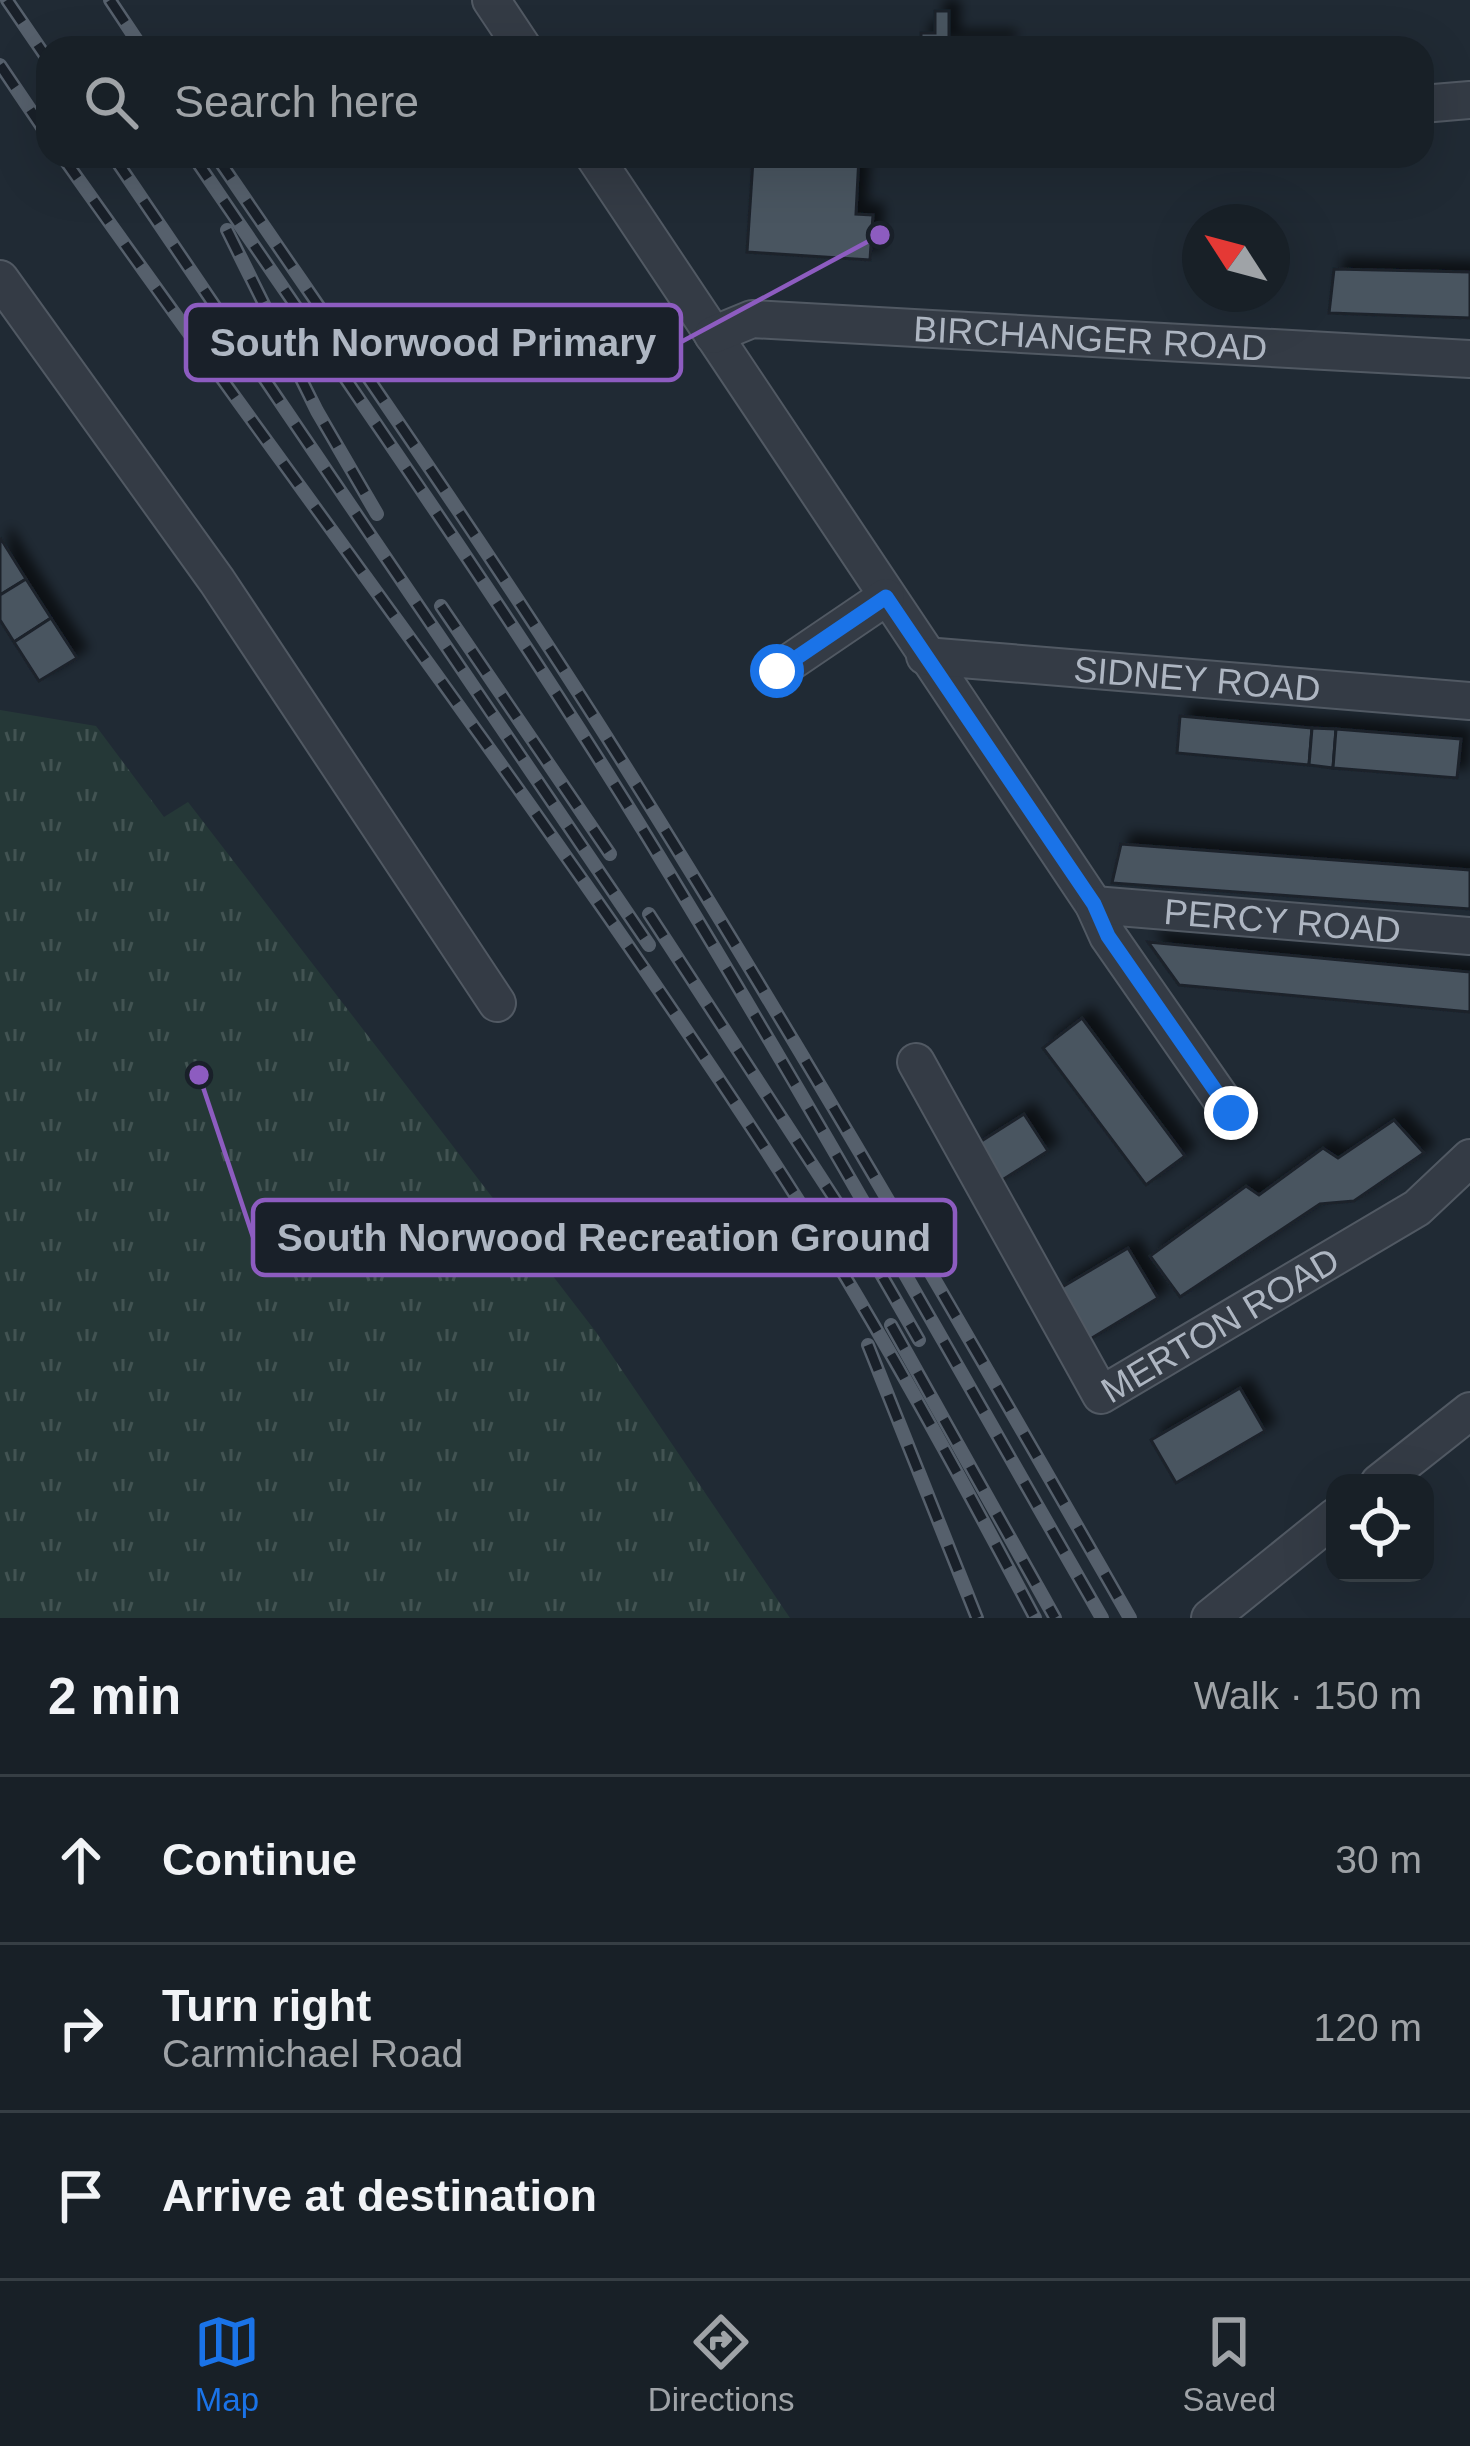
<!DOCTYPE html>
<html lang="en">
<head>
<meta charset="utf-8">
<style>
  :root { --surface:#182027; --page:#21282f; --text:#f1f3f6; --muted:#9fa3a7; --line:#363e44; --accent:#1a73e8 }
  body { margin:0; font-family:Helvetica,sans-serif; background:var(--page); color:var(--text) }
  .controls { position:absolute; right:36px; bottom:36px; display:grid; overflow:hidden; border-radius:24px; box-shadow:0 12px 48px #0002 }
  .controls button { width:108px; height:108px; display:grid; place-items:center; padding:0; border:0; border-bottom:3px solid var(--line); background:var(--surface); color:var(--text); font:60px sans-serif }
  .compass { position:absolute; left:1182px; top:204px; width:108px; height:108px; border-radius:50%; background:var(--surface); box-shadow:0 12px 48px #0002; rotate:306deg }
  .stop { position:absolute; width:36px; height:36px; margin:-27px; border:9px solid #1a73e8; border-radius:50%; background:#fff }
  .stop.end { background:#1a73e8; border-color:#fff; box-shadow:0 3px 12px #0008 }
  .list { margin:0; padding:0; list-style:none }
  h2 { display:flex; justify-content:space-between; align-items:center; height:156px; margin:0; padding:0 48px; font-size:51px }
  h2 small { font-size:39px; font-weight:400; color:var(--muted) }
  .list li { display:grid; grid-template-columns:78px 1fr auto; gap:36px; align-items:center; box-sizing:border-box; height:168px; padding:0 48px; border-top:3px solid var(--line) }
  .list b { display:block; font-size:45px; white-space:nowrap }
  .list p { margin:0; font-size:39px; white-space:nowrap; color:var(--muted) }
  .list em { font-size:39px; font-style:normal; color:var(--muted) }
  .icon { flex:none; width:66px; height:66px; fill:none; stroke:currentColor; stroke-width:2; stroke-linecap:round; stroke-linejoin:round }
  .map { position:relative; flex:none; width:1470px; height:1618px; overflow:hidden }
  .search { position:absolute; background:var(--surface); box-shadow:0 12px 48px #0002; left:36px; right:36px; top:36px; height:132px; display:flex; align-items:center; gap:30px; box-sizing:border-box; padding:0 42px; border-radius:36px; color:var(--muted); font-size:45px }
  .sheet { height:660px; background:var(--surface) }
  nav { display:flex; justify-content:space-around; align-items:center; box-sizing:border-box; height:168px; border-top:3px solid var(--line); background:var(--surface); font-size:33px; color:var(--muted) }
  nav a { display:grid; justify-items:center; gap:6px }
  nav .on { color:var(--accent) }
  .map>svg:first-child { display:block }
</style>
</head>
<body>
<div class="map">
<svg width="1470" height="1618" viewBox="0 0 1470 1618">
  <defs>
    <pattern id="park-tufts" width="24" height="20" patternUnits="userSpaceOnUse" patternTransform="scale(3)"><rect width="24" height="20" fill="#253837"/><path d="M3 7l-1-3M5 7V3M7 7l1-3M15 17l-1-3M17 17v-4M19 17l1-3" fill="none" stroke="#425352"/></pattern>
    <filter id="shadow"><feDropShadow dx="10" dy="-10" stdDeviation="6" flood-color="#0009"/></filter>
  </defs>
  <rect width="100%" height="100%" fill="#202a34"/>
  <!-- park -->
  <path fill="url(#park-tufts)" d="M0,710l96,16 68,91 24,-15 408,530 194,286h-790z"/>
  <!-- building -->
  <g fill="#495460" stroke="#1b222b" stroke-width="3" filter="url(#shadow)">
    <path d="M935,11h14v30h56v7h-84v-15h14z"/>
    <path d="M814,156h45l-3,58 17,1 -3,45 -123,-8 6,-92 61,4z"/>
    <path d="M1334,269l136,3v46l-141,-5z"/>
    <path d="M1,539l25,40 -26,16v-55z"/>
    <path d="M26,579l25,39 -37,24 -14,-22v-25z"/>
    <path d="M51,618l26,40 -38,23 -25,-39z"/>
    <path d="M1180,716l132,12 -3,37 -132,-12z"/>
    <path d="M1312,728l24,1 -3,39 -24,-3z"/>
    <path d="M1336,729l125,10 -4,39 -124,-10z"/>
    <path d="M1121,844l349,26v39l-358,-26z"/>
    <path d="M1148,942l322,30v40l-291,-27z"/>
    <path d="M1082,1018l103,138 -39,29 -103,-137z"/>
    <path d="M1024,1114l24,37 -52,33 -24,-37z"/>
    <path d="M1394,1120l30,33 -70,48 -34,3 -140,93 -30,-41 96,-70 13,9 64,-47 15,10z"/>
    <path d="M1128,1248l30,50 -71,43 -30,-51z"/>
    <path d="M1240,1388l25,43 -89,52 -25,-43z"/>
  </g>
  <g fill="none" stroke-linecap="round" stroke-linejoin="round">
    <defs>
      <g id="minor">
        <path d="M491,0l32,48"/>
        <path d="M1422,104l48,-4"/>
        <path d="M594,156l500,749 14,31 123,177"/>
        <path d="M0,279l217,302 280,422"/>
        <path id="s1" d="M713,335l39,-16 718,40"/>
        <path id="s2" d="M925,656l545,45"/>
        <path d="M777,671l109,-74"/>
        <path id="s3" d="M1094,905l376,31"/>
        <path id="s4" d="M916,1062l185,333 316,-187 53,-50"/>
        <path d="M1379,1483l91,-72"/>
        <path d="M1210,1618l125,-101"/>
      </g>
    </defs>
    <!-- minor casing -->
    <use href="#minor" stroke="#515963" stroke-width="40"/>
    <!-- minor -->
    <use href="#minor" stroke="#343b45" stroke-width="36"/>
    <defs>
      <g id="rail">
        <path d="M7,0l41,60"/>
        <path d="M110,0l32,48"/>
        <path d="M0,65l48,71"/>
        <path d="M62,156c234,331 480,652 702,991 99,151 187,312 271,471"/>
        <path d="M113,156l536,789"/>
        <path d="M193,156c153,225 310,447 453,679 158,257 305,521 456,783"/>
        <path d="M216,156c131,192 265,383 390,580 183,289 354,586 524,882"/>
        <path d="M227,230l90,181 60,103"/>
        <path d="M441,606l169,248"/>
        <path d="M649,914l213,327 57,99"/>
        <path d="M891,1325l164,293"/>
        <path d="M868,1345l109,273"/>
      </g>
    </defs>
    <!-- rail casing -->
    <use href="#rail" stroke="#56606c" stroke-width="14"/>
    <!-- rail -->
    <use href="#rail" stroke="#192029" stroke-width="9" stroke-dasharray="27" stroke-linecap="butt"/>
  </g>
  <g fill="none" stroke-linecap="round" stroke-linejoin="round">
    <!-- route -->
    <path stroke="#1a73e8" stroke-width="15" d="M777,671l109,-74 208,307 14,32 123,177"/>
  </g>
  <g text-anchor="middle" stroke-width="9" stroke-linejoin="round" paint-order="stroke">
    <!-- street labels -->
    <g font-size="36" fill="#aeb6c2" stroke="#192029">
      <text dy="13" stroke="none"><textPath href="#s1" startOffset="381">BIRCHANGER ROAD</textPath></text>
      <text dy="13" stroke="none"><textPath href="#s2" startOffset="273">SIDNEY ROAD</textPath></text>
      <text dy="13" stroke="none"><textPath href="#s3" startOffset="189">PERCY ROAD</textPath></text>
      <text dy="13" stroke="none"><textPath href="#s4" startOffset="519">MERTON ROAD</textPath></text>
    </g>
  </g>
  <!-- callouts -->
  <path fill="none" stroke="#8d5cc0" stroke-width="4.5" d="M880 235L681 342M199 1075L253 1237"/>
  <g fill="#8d5cc0" stroke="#192029" stroke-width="4.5">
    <circle cx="880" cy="235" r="12"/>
    <circle cx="199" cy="1075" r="12"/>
  </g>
  <g fill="#192029" stroke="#8d5cc0" stroke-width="4.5">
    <rect x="186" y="305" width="495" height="75" rx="12"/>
    <rect x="253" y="1200" width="702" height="75" rx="12"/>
  </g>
  <g font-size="39" text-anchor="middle" font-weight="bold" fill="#aeb6c2">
    <text x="433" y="356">South Norwood Primary</text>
    <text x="604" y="1251">South Norwood Recreation Ground</text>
  </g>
</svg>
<div class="controls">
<button><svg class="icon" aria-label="locate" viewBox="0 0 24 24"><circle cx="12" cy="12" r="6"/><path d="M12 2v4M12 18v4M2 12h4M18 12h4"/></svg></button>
</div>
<svg class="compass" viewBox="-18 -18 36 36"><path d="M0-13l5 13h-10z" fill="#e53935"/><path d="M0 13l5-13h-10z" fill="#9fa3a7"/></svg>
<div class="stop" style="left:777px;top:671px"></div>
<div class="stop end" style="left:1231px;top:1113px"></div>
<div class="search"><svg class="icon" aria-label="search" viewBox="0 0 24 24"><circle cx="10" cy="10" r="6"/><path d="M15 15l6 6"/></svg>Search here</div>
</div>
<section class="sheet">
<h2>2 min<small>Walk · 150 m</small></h2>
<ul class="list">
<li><svg class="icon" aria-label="ahead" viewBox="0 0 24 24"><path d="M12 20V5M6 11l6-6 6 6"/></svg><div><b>Continue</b></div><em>30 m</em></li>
<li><svg class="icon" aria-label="right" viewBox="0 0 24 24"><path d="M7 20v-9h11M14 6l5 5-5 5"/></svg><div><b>Turn right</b><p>Carmichael Road</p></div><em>120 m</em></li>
<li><svg class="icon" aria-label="arrive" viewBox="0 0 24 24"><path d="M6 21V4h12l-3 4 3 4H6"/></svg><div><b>Arrive at destination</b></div></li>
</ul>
</section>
<nav>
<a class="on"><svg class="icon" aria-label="map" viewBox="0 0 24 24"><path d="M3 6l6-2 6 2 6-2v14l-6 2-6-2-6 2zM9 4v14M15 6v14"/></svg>Map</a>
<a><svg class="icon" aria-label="directions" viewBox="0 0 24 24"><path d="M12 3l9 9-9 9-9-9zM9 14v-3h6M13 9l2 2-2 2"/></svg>Directions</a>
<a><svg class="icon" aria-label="saved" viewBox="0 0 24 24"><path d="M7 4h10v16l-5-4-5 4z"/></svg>Saved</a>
</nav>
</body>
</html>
